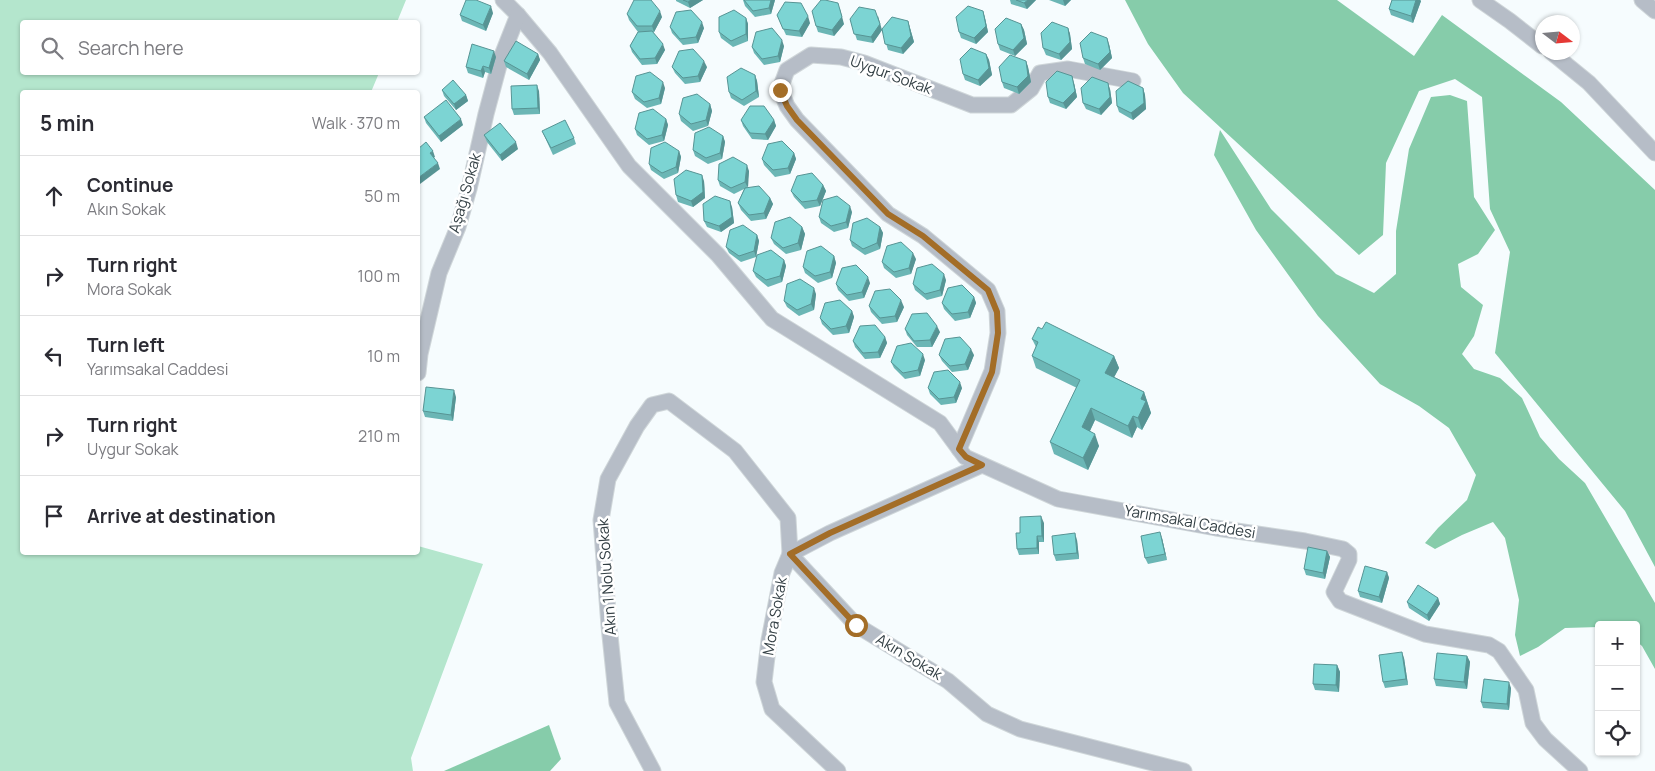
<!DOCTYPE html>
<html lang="en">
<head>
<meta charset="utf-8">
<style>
  :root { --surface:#fff; --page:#f7f7f7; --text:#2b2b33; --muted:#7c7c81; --line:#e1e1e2 }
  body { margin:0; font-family:Manrope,sans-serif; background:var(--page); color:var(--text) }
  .controls { position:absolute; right:15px; bottom:15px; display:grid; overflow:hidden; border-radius:5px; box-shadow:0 1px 4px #0004 }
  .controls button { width:45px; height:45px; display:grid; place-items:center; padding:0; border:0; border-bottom:1px solid var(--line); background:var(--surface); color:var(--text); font:25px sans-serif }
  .compass { position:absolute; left:1535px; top:15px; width:45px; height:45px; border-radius:50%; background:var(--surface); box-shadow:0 1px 4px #0004; rotate:106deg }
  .stop { position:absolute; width:15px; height:15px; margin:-11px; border:4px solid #a36d27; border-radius:50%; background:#fff }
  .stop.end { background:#a36d27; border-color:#fff; box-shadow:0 1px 5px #0008 }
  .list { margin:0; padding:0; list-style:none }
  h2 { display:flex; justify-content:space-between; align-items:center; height:65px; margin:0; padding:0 20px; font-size:21px }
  h2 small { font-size:16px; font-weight:400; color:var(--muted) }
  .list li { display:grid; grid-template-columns:32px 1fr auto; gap:15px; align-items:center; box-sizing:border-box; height:80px; padding:0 20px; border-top:1px solid var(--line) }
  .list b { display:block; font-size:19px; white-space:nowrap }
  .list p { margin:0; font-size:16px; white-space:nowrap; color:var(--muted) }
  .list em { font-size:16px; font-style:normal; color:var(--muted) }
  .icon { flex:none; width:28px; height:28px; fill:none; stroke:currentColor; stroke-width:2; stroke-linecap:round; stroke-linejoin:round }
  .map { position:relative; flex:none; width:1655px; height:771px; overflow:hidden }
  .search { position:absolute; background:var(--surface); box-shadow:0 1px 4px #0004; left:20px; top:20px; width:400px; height:55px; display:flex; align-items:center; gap:12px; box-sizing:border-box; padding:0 18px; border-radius:5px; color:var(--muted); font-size:19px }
  .panel { position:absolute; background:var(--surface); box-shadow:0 1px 4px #0004; left:20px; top:90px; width:400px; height:465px; border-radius:5px }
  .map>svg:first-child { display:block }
</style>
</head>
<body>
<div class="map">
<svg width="1655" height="771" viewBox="0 0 1655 771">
  <rect width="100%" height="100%" fill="#f6fcfe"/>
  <!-- green -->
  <path fill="#b4e6cd" d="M0,0h406l-9,22h-375v50l357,1 -8,19h-349v460h396v-6l65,18 -72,194 2,13h-413z"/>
  <!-- forest -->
  <g fill="#86ccaa">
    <path d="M1125,0h212l77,56 28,-41 119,87 94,88v377l-30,-56 -130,-158 15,-101 -20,-43 -8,-112 -27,-18 -36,12 -33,72 -3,72 -24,20 -176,-162 -35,-49z"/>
    <path d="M1450,95l17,6 7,96 21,33 -17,24 -20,10 3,23 22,18 -9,31 -12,18 12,15 26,9 22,20 18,39 19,22 26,24 70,120v66l-13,-23 -6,-5v-16h-37v2l-34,1 -27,19 -18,9 -5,-21 4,-35 -14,-62 -12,-16 -31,13 -27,14 -10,-6 13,-15 29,-28 9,-25 -27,-47 -30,-22 -39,-22 -62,-68 -62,-86 -42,-75 6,-25 51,79 65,65 38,19 22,-19v-43l13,-82 22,-52z"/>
    <path d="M549,725l12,34 -11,12h-106z"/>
  </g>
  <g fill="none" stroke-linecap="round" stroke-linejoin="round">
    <defs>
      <g id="minor">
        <path d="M503,0l15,15 32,38 79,113 89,89 54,64 168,104 25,34 93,42 158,29 89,13 38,8 6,5v6l-15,32 6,9 85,33 64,11 10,6 27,39 7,33 12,16 35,32"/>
        <path d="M1480,0l30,21 32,25"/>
        <path d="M1642,0l13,11"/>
        <path d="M1551,52l38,31 66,70"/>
        <path d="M418,373l2,-19 19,-81 19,-46 11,-38 17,-75 15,-56 17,-43"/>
        <path d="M959,449l33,-78 6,-38 -1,-22 -9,-21 -65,-54 -35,-22 -91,-94 -10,-14 -7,-17 7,-19 24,-15 30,2 23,6 108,42h39l20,-16 9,-16 28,-4 65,12"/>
        <path d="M653,771l-36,-68 -8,-77 -8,-106 7,-41 29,-53 15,-21 17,-4 66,50 53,67 2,36 66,71 92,56 39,33 33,15 164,42"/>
        <path d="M838,771l-66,-62 -8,-27 5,-42 13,-67 8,-19 40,-21 152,-68"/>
      </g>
    </defs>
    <!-- minor casing -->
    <use href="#minor" stroke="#cfd6d9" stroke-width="17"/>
    <!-- minor -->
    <use href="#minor" stroke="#b6bdc7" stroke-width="15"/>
  </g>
  <!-- wall -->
  <g fill="#6bb6b5">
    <path d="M676,0h27l-13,8 -14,-7z"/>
    <path d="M743,0h32l-4,14 -16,3 -10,-11z"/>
    <path d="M1010,0h26l-9,9 -16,-5z"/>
    <path d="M1049,0h22l-6,6z"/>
    <path d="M1392,0h28l1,1 -8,22 -22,-8 -2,-6z"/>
    <path d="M983,11l2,7 3,14 -12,12 -15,-6 -2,-6z"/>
    <path d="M493,13l-7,18 -24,-10 -2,-6z"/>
    <path d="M627,14l35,3 -8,15h-1l12,18 -8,14 -15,1 -10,-13 -2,-6 8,-14 -9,-12z"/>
    <path d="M777,15l33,8 -8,14 -16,-2z"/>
    <path d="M746,18l2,6v17l-15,6 -12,-9 -2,-6z"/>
    <path d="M850,19l32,10 26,-8 6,21 -11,12 -15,-4 -6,-20 -9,13 -16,-3z"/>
    <path d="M844,24l-10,12 -16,-4 -2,-6z"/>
    <path d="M1021,24l3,6 3,14 -12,12 -15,-6 -2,-6z"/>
    <path d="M670,27l34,1 -6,15 -15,2 -11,-12z"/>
    <path d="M1068,28l2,6 2,15 -11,11 -15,-5 -3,-7z"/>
    <path d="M1109,44l3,14 -12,12 -15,-6 -2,-6z"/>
    <path d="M784,46l-4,16 -16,3 -10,-12 -2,-6z"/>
    <path d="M538,54l2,6 -11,20 -23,-13 -2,-6z"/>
    <path d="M986,54l3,6 3,15 -12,11 -15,-6 -2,-6z"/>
    <path d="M496,57l-5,17 -6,-2 -2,6 -15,-5 -2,-6z"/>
    <path d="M1026,61l2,6 3,15 -12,12 -15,-6 -2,-6z"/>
    <path d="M672,67h35l-7,15 -15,2 -10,-11z"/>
    <path d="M755,75l2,6 2,16 -15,9 -13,-8 -2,-6z"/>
    <path d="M1074,83l3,14 -11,12 -16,-6 -2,-6z"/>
    <path d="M665,88l-4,16 -14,4 -12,-9 -3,-7z"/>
    <path d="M1143,88l2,7 1,14 -13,11 -14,-8 -2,-6z"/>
    <path d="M1110,89l2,14 -11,12 -15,-6 -3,-6z"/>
    <path d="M442,90l24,5 2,6 -12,9 -12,-14z"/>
    <path d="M539,91l1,23 -26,1 -2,-6z"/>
    <path d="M710,104l2,7 -4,15 -15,5 -12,-10 -2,-7z"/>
    <path d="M424,117l39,8 -22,17 -15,-19z"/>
    <path d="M666,119l2,6 -4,16 -15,4 -12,-10 -2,-6z"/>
    <path d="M741,120h33l2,6 -8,14 -16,-1 -9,-13z"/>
    <path d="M542,131l32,7 2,6 -23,11z"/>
    <path d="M484,135l34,14 -16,12 -15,-19z"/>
    <path d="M723,136l2,6 -3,17 -14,5 -13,-8 -2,-6z"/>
    <path d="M679,151l2,6 -3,16 -14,6 -13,-9 -2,-6z"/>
    <path d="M794,153l2,6 -6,15 -15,3 -11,-12 -2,-6z"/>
    <path d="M749,171l-2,17 23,10 3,6 -7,15 -15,2 -10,-11 -3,-7 6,-14 -10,5 -14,-8 -2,-6z"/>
    <path d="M704,181l1,17 -12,9 -15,-5 -2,-7z"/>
    <path d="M823,185l3,6 -6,15 -15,3 -11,-12 -3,-6z"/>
    <path d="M732,207l2,16 -13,9 -14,-5 -3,-6z"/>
    <path d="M852,212l-4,16 -14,4 -13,-9 -2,-6z"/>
    <path d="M802,227l3,7 -4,16 -15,4 -12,-10 -3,-6z"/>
    <path d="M880,227l3,6 -3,16 -15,6 -13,-9 -2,-6z"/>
    <path d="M757,235l2,6 -3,16 -15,5 -12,-9 -3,-6z"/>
    <path d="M834,256l2,7 -4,15 -14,5 -13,-10 -2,-6z"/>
    <path d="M916,259l-5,15 -15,4 -12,-10 -2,-6z"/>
    <path d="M784,260l2,6 -4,16 -14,5 -12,-10 -3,-6z"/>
    <path d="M946,280l-4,16 -15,4 -12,-10 -2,-6z"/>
    <path d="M870,283l-6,15 -15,3 -11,-11 -2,-6z"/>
    <path d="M816,294l-2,16 -15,6 -12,-9 -3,-6z"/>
    <path d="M974,297l2,6 -6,15 -15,3 -11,-12 -2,-6z"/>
    <path d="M869,306l35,1 -7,15 -15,2 -11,-12z"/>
    <path d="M852,311l2,6 -5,16 -16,2 -11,-11 -2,-6z"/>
    <path d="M905,329l35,3 -8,15h-15l-10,-12z"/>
    <path d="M885,337l2,6 -7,15 -15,1 -10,-12 -2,-6z"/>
    <path d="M1032,339l82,17 5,12 -5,9 30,15 7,21 -9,17 -5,-3 -5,11 -37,-18 -5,11 9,15 -11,24 -34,-16 -4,-12 27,-54 -41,-20 -4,-12 4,-9z"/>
    <path d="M939,355h35l-6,15 -16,2 -10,-11z"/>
    <path d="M925,360l-5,16 -15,3 -11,-11 -3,-6z"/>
    <path d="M928,388h34l-6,15 -15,2 -11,-11z"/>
    <path d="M456,397l-3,24 -28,-4 -2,-6z"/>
    <path d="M1044,523v19h-5v12l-20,1 -2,-6 3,-16z"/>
    <path d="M1162,538l5,22 -19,4 -3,-6z"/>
    <path d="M1077,540l2,19 -23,2 -2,-6z"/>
    <path d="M1327,551l3,6 -5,22 -19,-4 -2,-6z"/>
    <path d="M1387,572l2,6 -7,25 -22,-6 -2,-6z"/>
    <path d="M1438,598l2,6 -11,17 -20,-13 -2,-6z"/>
    <path d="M1467,656l3,6 -3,27 -31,-3 -2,-7z"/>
    <path d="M1404,658l4,27 -23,3 -2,-6z"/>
    <path d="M1337,665l3,7 -1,20 -24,-2 -2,-6z"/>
    <path d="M1511,688l-2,22 -26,-2 -2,-6z"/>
  </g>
  <!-- shaded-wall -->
  <g fill="#579494">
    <path d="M691,0h12l-13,8 -2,-6z"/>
    <path d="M771,0h4l-4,14 -2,-6z"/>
    <path d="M1028,0h8l-9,9 -3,-6z"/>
    <path d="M1063,0h8l-6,6z"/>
    <path d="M1416,0h4l1,1 -8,22 -2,-7z"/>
    <path d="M491,6l2,7 -7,18 -3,-6z"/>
    <path d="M840,9l4,15 -10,12 -2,-6z"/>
    <path d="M660,11l2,6 -8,15 -2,-6z"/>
    <path d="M983,11l2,7 3,14 -12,12 -2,-6z"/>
    <path d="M808,16l2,7 -8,14 -3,-6z"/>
    <path d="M878,16l4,14 -9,13 -2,-6z"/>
    <path d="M746,18l2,6v17l-2,-7z"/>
    <path d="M908,21l6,21 -11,12 -2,-6z"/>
    <path d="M702,22l2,6 -6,15 -2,-6z"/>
    <path d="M1021,24l3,6 3,14 -12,12 -2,-6z"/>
    <path d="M1068,28l2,6 2,15 -11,11 -2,-6z"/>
    <path d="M1107,38l2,6 3,14 -12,12 -2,-6z"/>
    <path d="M782,40l2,6 -4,16 -2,-6z"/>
    <path d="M663,44l2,6 -8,14 -2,-6z"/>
    <path d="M494,51l2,6 -5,17 -2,-6z"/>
    <path d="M538,54l2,6 -11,20 -2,-6z"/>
    <path d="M986,54l3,6 3,15 -12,11 -2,-6z"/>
    <path d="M704,61l3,6 -7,15 -2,-6z"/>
    <path d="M1026,61l2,6 3,15 -12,12 -2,-7z"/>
    <path d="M483,66l2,6 -2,6 -2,-7z"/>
    <path d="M755,75l2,6 2,16 -3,-6z"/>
    <path d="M1072,76l2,7 3,14 -11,12 -3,-6z"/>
    <path d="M663,82l2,6 -4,16 -2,-6z"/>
    <path d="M1108,83l2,6 2,14 -11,12 -2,-6z"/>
    <path d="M537,85l2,6 1,23 -2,-6z"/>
    <path d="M1143,88l2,7 1,14 -13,11 -2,-7z"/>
    <path d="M466,95l2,6 -12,9 -2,-6z"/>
    <path d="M710,104l2,7 -4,15 -2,-6z"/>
    <path d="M461,119l2,6 -22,17 -2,-6z"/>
    <path d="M666,119l2,6 -4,16 -2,-6z"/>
    <path d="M774,120l2,6 -8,14 -3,-6z"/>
    <path d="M723,136l2,6 -3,17 -2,-6z"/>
    <path d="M516,142l2,7 -16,12 -2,-6z"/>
    <path d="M433,151l2,6 -3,2 -2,-6z"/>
    <path d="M679,151l2,6 -3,16 -2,-6z"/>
    <path d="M794,153l2,6 -6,15 -2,-6z"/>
    <path d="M438,163l2,6 -20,15 -2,-6z"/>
    <path d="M747,165l2,6 -1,17 -3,-6z"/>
    <path d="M702,175l2,6 1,17 -12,9 -2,-6z"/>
    <path d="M823,185l3,6 -6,15 -3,-6z"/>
    <path d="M770,198l3,6 -7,15 -2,-6z"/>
    <path d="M730,201l2,6 2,16 -13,9 -2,-6z"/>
    <path d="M850,206l2,6 -4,16 -2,-6z"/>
    <path d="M802,227l3,7 -4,16 -3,-7z"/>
    <path d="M880,227l3,6 -3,16 -3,-6z"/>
    <path d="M757,235l2,6 -3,16 -2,-6z"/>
    <path d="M913,253l3,6 -5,15 -2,-6z"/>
    <path d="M834,256l2,7 -4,15 -2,-6z"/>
    <path d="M784,260l2,6 -4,16 -2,-6z"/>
    <path d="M944,274l2,6 -4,16 -2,-6z"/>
    <path d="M868,277l2,6 -6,15 -2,-6z"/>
    <path d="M814,288l2,6 -2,16 -3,-6z"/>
    <path d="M974,297l2,6 -6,15 -2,-6z"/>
    <path d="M901,300l3,7 -7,15 -2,-6z"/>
    <path d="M852,311l2,6 -5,16 -3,-7z"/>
    <path d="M937,326l3,6 -8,15 -2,-7z"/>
    <path d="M885,337l2,6 -7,15 -2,-6z"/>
    <path d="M971,349l3,6 -6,15 -3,-6z"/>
    <path d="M923,354l2,6 -5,16 -2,-6z"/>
    <path d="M1114,356l5,12 -9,17 -5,-12z"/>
    <path d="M960,382l2,6 -6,15 -2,-6z"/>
    <path d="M454,390l2,7 -3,24 -2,-6z"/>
    <path d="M1144,392l7,21 -9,17 -4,-12 3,-19z"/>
    <path d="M1091,408l4,12 -9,19 -4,-12z"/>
    <path d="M1133,416l4,11 -5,11 -4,-12z"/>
    <path d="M1095,434l4,12 -11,24 -5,-12z"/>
    <path d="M1041,516l3,7v19l-2,-6z"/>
    <path d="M1160,532l2,6 5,22 -2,-6z"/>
    <path d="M1075,533l2,7 2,19 -2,-6z"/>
    <path d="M1037,536l2,6v12l-2,-6z"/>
    <path d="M1327,551l3,6 -5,22 -2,-6z"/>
    <path d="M1387,572l2,6 -7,25 -3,-6z"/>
    <path d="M1438,598l2,6 -11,17 -2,-6z"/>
    <path d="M1402,652l2,6 4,27 -2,-6z"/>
    <path d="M1467,656l3,6 -3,27 -3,-7z"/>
    <path d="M1337,665l3,7 -1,20 -3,-7z"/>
    <path d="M1509,682l2,6 -2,22 -2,-6z"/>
  </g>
  <!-- building -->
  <g fill="#7cd4d3" stroke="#579494">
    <path d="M466,0h10l15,6 -8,19 -23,-10z"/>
    <path d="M634,0h17l9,11 -8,15h-15l-10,-12z"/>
    <path d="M683,0h8l-3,2z"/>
    <path d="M744,0h27l-2,8 -16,3z"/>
    <path d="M821,0h4l13,3 4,14 -10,13 -16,-4 -4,-15z"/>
    <path d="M1016,0h12l-4,3z"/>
    <path d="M1392,0h24l-5,16 -22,-7z"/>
    <path d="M785,2l16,1 7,13 -9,15 -16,-2 -6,-14z"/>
    <path d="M968,6l15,5 3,15 -12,12 -15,-6 -3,-15z"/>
    <path d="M859,7l16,3 5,14 -9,13 -17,-3 -4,-15z"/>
    <path d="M691,10l11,12 -6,15 -16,2 -10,-12 6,-15z"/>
    <path d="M734,10l12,8v16l-15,7 -12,-9v-15z"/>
    <path d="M892,17l16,4 3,15 -10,12 -16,-4 -3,-15z"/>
    <path d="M1006,18l15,6 3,14 -11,12 -15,-6 -3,-15z"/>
    <path d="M1052,22l16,6 2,14 -11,12 -16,-6 -2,-15z"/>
    <path d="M772,28l10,12 -4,16 -16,3 -10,-12 4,-15z"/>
    <path d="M652,31l11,13 -8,14 -15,1 -10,-13 8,-14z"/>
    <path d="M1091,32l16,6 3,14 -12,12 -15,-6 -3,-15z"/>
    <path d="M516,41l22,13 -11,20 -23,-13z"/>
    <path d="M472,44l22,7 -5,17 -6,-2 -2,5 -15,-4z"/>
    <path d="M971,48l15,6 3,14 -11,12 -15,-6 -3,-15z"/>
    <path d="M693,49l11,12 -6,15 -15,2 -11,-11 7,-16z"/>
    <path d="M1010,55l16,6 2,15 -11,11 -15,-5 -3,-15z"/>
    <path d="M741,68l14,7 1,16 -14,9 -13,-8 -2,-15z"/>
    <path d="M1057,71l15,5 3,15 -12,12 -15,-6 -2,-15z"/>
    <path d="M650,72l13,10 -4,16 -15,4 -12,-10 4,-16z"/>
    <path d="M1092,77l16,6 2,14 -11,12 -16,-6 -2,-15z"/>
    <path d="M453,80l13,15 -12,9 -12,-14z"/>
    <path d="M1128,81l15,7 1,15 -13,10 -14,-7 -1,-15z"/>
    <path d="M537,85l1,23 -26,1 -1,-23z"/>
    <path d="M697,94l13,10 -4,16 -15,4 -12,-10 4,-16z"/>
    <path d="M446,100l15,19 -22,17 -15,-19z"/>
    <path d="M750,106h14l10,14 -9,14 -15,-1 -9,-13z"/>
    <path d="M653,109l13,10 -4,16 -15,4 -12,-10 4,-16z"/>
    <path d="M565,120l9,18 -23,10 -9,-17z"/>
    <path d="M500,123l16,19 -16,13 -16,-20z"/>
    <path d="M709,127l14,9 -3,17 -14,5 -13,-8 2,-17z"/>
    <path d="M782,141l12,12 -6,15 -15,2 -11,-11 6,-15z"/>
    <path d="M426,142l7,9 -3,2 8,10 -20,15v-29z"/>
    <path d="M665,142l14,9 -3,16 -14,6 -13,-9 2,-16z"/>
    <path d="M733,157l14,8 -2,17 -14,6 -13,-8 1,-16z"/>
    <path d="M686,170l16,5 1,17 -12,9 -15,-6 -2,-16z"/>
    <path d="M812,173l11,12 -6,15 -15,2 -11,-11 6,-15z"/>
    <path d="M759,186l11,12 -6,15 -15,2 -11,-12 7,-15z"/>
    <path d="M715,196l15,5 2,16 -13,9 -15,-5 -1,-17z"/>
    <path d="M837,196l13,10 -4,16 -15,4 -12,-9 4,-17z"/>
    <path d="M790,217l12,10 -4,16 -15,5 -12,-10 4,-16z"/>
    <path d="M867,218l13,9 -3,16 -14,6 -13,-9 3,-17z"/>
    <path d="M743,225l14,10 -3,16 -15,5 -13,-9 4,-17z"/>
    <path d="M901,242l12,11 -4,15 -15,4 -12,-10 5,-16z"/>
    <path d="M821,246l13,10 -4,16 -15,4 -12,-9 4,-16z"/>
    <path d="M771,250l13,10 -4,16 -14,4 -13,-9 4,-16z"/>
    <path d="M932,264l12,10 -4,16 -15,4 -12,-10 4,-16z"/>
    <path d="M856,265l12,12 -6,15 -15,3 -11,-11 6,-16z"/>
    <path d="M800,279l14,9 -3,16 -14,6 -13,-9 3,-17z"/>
    <path d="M962,285l12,12 -6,15 -16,2 -10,-11 6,-15z"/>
    <path d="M890,289l11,11 -6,16 -15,2 -11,-12 6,-15z"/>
    <path d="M840,300l12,11 -6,15 -15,3 -11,-11 5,-15z"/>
    <path d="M927,313l10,13 -7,14 -16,1 -9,-12 7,-15z"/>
    <path d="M1046,322l68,34 -9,17 39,19 -3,7 5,2 -8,17 -5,-2 -5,10 -37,-18 -9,19 13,7 -12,24 -33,-16 30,-62 -48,-24 6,-14 -6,-3 6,-12 4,2z"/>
    <path d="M875,325l10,12 -7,15 -15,1 -10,-12 7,-15z"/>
    <path d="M960,337l11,12 -6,15 -15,2 -11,-11 6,-16z"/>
    <path d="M911,343l12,11 -5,16 -15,3 -12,-11 6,-16z"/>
    <path d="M948,370l12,12 -6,15 -15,2 -11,-11 6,-16z"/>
    <path d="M426,387l28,3 -3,25 -28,-4z"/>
    <path d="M1041,516l1,20h-5v12l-20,1 -1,-16h4v-16z"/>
    <path d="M1160,532l5,22 -20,4 -4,-22z"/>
    <path d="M1075,533l2,20 -23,2 -2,-19z"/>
    <path d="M1308,547l19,4 -4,22 -19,-4z"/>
    <path d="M1365,566l22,6 -8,25 -21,-6z"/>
    <path d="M1418,585l20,13 -11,17 -20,-13z"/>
    <path d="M1402,652l4,27 -23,3 -4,-27z"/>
    <path d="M1437,653l30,3 -3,26 -30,-3z"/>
    <path d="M1314,664l23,1 -1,20 -23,-1z"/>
    <path d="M1484,679l25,3 -2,22 -26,-2z"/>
  </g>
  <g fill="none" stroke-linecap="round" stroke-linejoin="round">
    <!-- route -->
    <path stroke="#a36d27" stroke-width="6" d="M780,90l7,16 10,14 91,94 35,22 65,54 9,22 1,21 -6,39 -33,77 7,8 16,8 -152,68 -40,21 66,71"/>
  </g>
  <g text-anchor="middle" stroke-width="5" stroke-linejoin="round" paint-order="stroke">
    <!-- street labels -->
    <g font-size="15" fill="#333f44" stroke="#fff">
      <text transform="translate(891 75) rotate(20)" y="5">Uygur Sokak</text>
      <text transform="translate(465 193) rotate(-74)" y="5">Aşağı Sokak</text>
      <text transform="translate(1190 522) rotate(10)" y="5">Yarımsakal Caddesi</text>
      <text transform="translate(607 577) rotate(-94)" y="5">Akın 1 Nolu Sokak</text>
      <text transform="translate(775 616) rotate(-80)" y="5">Mora Sokak</text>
      <text transform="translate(909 657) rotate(31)" y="5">Akın Sokak</text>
    </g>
  </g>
</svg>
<div class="controls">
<button>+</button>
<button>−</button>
<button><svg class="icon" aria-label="locate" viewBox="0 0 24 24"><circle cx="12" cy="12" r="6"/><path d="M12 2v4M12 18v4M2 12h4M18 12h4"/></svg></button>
</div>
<svg class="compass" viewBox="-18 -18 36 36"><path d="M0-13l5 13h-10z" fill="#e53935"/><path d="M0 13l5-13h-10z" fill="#7c7c81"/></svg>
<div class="stop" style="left:856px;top:625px"></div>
<div class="stop end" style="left:780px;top:90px"></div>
<div class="search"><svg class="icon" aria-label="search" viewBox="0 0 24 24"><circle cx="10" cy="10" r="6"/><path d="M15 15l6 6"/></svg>Search here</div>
<section class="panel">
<h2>5 min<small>Walk · 370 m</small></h2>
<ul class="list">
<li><svg class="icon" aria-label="ahead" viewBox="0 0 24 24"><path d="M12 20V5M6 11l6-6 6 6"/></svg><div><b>Continue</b><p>Akın Sokak</p></div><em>50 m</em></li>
<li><svg class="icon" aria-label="right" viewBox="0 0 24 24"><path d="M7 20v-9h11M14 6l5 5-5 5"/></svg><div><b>Turn right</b><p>Mora Sokak</p></div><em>100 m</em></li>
<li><svg class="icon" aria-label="left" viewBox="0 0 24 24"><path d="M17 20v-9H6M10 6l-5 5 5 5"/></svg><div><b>Turn left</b><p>Yarımsakal Caddesi</p></div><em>10 m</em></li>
<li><svg class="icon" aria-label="right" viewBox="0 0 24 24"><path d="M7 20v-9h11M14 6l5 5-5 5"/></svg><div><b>Turn right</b><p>Uygur Sokak</p></div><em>210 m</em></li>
<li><svg class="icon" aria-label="arrive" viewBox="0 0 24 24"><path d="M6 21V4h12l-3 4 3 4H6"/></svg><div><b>Arrive at destination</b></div></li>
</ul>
</section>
</div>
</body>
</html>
